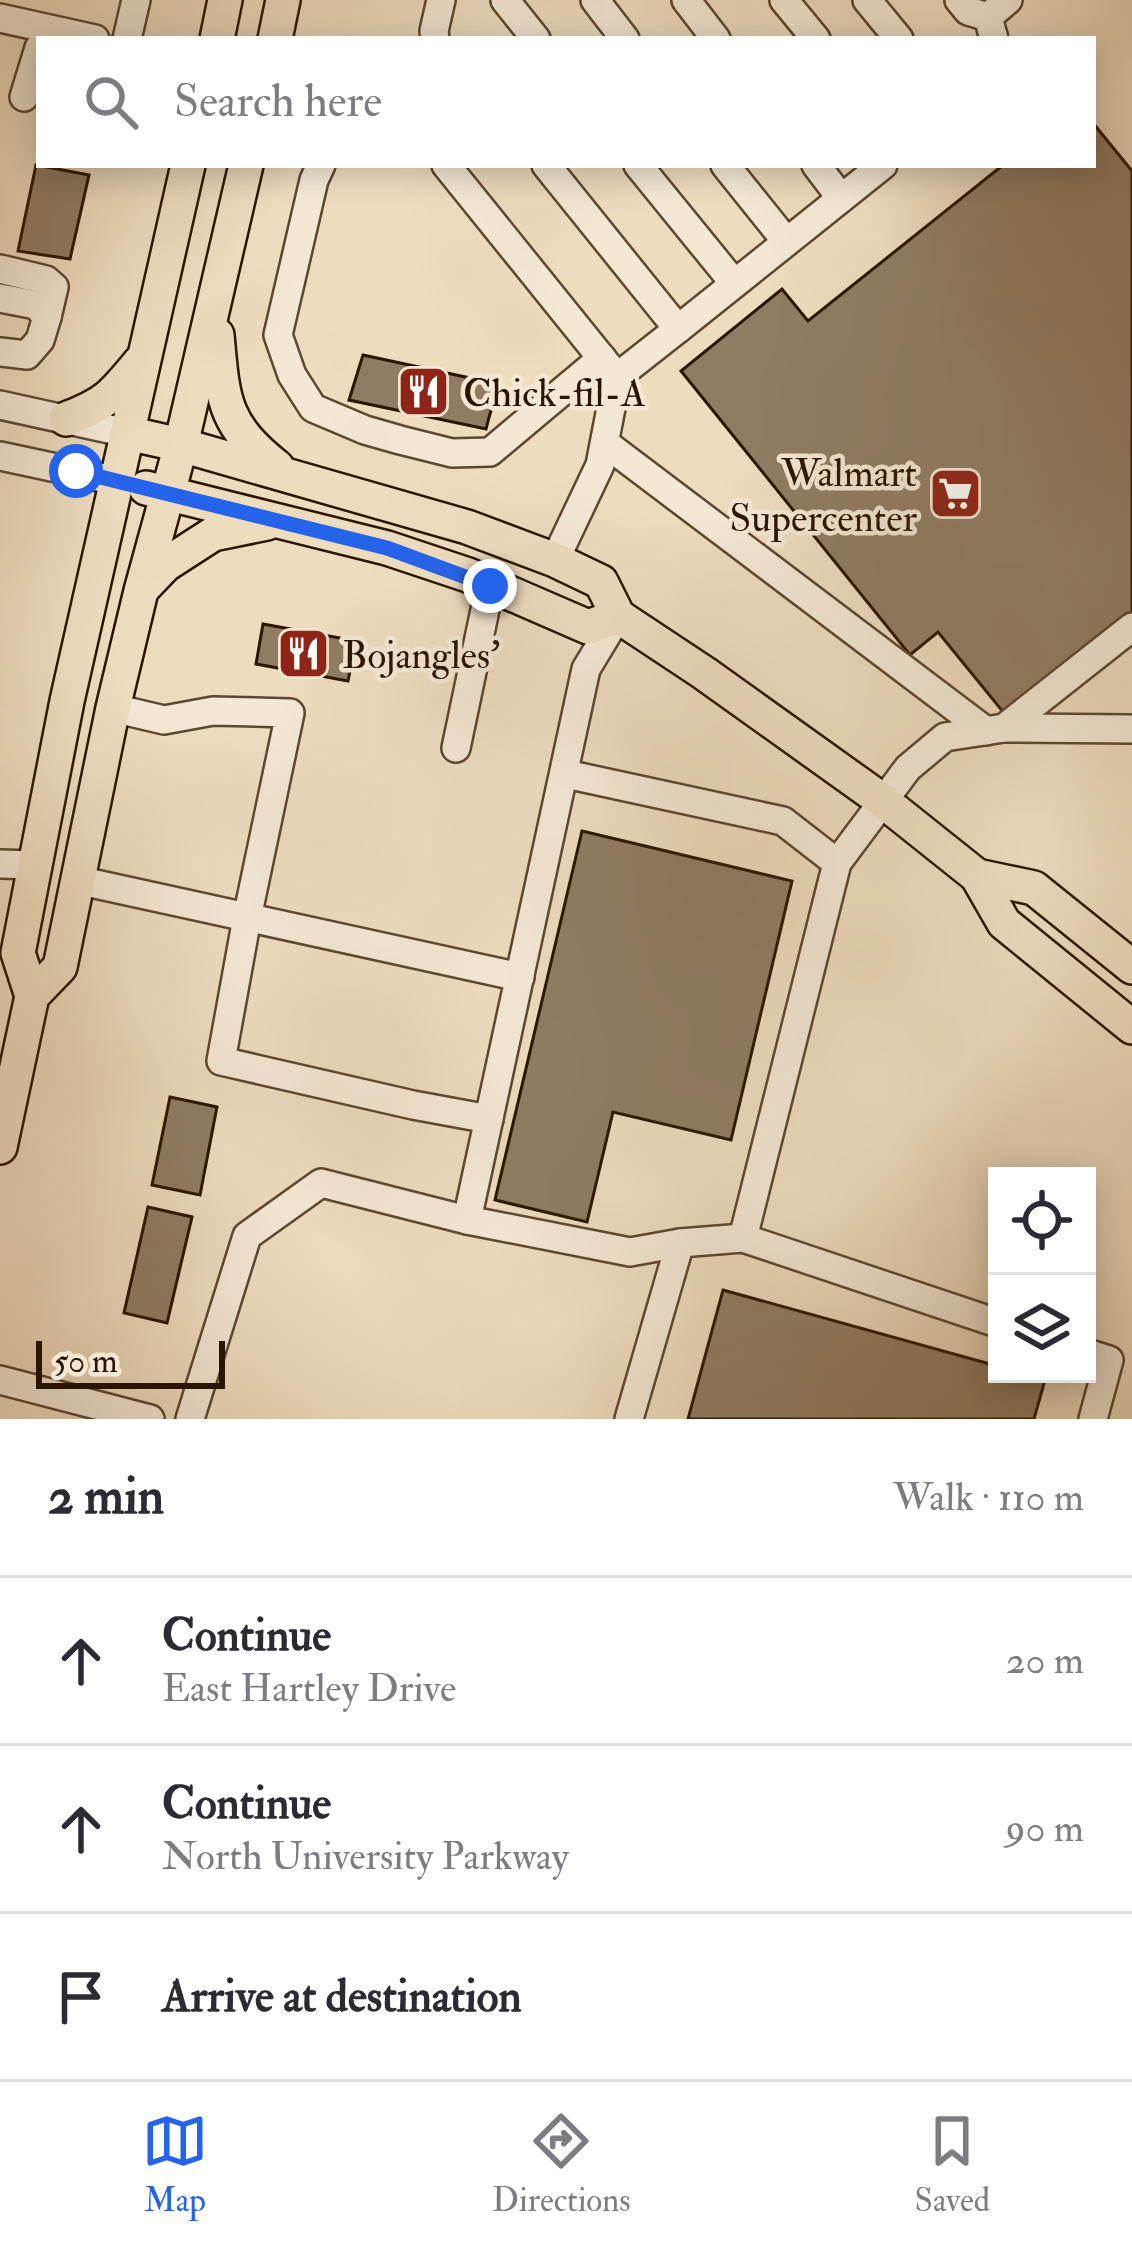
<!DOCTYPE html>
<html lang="en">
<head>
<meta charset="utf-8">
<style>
  :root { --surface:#fff; --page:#f7f7f7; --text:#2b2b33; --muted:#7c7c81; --line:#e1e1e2; --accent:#2563eb }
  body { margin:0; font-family:"IM FELL Double Pica",serif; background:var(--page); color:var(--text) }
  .controls { position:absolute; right:36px; bottom:36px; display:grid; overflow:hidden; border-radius:0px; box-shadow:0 6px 30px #0003 }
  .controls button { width:108px; height:108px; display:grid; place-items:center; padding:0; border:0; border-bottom:3px solid var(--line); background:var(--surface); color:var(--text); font:60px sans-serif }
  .scale { position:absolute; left:36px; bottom:30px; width:189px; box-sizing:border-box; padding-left:12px; border:6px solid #2b1500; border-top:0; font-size:33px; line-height:42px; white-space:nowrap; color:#2b1500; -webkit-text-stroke:9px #f4e8d5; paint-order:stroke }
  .stop { position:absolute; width:36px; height:36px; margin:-27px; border:9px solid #2563eb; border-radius:50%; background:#fff }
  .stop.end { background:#2563eb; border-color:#fff; box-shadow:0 3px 12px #0008 }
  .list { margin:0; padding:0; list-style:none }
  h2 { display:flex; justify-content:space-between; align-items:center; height:156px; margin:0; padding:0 48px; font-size:51px }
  h2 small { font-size:39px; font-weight:400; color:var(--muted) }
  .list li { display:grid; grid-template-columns:78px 1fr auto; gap:36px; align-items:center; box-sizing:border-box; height:168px; padding:0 48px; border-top:3px solid var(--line) }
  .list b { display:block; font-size:45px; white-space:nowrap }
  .list p { margin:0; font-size:39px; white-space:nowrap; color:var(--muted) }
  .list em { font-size:39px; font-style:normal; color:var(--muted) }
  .icon { flex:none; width:66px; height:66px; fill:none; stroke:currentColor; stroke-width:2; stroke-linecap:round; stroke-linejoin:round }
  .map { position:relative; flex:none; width:1132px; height:1419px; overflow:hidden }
  .search { position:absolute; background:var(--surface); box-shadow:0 6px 30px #0003; left:36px; right:36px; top:36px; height:132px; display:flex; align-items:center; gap:30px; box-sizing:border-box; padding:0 42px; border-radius:0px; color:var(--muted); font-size:45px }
  .sheet { height:660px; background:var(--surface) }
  nav { display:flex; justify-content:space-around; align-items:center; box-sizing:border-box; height:168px; border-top:3px solid var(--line); background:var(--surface); font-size:33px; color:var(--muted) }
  nav a { display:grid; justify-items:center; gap:6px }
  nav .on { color:var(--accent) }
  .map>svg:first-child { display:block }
</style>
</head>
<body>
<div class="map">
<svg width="1132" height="1419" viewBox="0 0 1132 1419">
  <rect width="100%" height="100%" fill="#eedcbf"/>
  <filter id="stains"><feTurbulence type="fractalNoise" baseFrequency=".00167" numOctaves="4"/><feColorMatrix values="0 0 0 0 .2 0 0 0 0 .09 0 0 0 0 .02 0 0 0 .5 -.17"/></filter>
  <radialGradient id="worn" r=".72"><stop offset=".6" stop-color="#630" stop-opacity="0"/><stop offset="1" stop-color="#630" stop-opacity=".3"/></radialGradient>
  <!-- building -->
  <g fill="#907c63" stroke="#2b1500" stroke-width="3">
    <path d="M1093,123l39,48v447l-124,100 -70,-86 -28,23 -229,-284 101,-82 26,32 195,-156h90z"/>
    <path d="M36,165l53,10 -19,84 -52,-8z"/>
    <path d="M363,355l135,29 -12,45 -137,-29z"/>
    <path d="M263,624l93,17 -8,40 -92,-17z"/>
    <path d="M582,831l210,50 -61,259 -118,-28 -26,110 -92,-22z"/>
    <path d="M170,1097l47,10 -17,88 -48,-10z"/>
    <path d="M148,1207l44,10 -25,106 -43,-10z"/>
    <path d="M723,1290l274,76v8h28l20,6 -11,39h-346z"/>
  </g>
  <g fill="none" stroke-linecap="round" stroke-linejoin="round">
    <defs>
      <g id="minor">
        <path d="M505,0l31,39"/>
        <path d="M595,0l30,39"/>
        <path d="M686,0l30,39"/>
        <path d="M784,0l32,39"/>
        <path d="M867,0l32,39"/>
        <path d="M959,0l9,11 20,6"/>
        <path d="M0,18l95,21"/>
        <path d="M127,39l9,-39"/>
        <path d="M435,39l-1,-8 7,-31"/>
        <path d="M994,39l-6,-22 20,-17"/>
        <path d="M24,97l15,-49"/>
        <path d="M321,165l-7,15 -36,155 14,40 21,33 52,22 35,10 52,13 38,-1 112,-94"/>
        <path d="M446,165l171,212 -17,88 -45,95"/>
        <path d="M546,165l132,164 205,-164"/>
        <path d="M638,165l96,118"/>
        <path d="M725,165l61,76"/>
        <path d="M816,165l25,33"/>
        <path d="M0,269l46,11 8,7 -7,30"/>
        <path d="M0,298l36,7 11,12 -7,23 -13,15 -27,-3"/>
        <path d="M617,377l61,-48"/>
        <path d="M0,405l127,28"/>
        <path d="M605,443l381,288"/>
        <path d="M0,456l117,25"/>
        <path d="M113,708l51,12 49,-9 77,2 -43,205 -26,143 192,44 76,14"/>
        <path d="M1004,728l128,-101"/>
        <path d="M456,748l34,-162"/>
        <path d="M566,774l217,47 54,42"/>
        <path d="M0,864l35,1"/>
        <path d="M77,880l443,97"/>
        <path d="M467,1220l163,32 50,-9 63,-5 254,85"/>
        <path d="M743,1238l94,-375 71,-95 37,-31 59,-9 128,1"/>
        <path d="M1087,1353l22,7 -16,59"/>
        <path d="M0,1380l150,39"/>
        <path d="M190,1419l57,-183 74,-53 146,37 119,-551 32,-53"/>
        <path d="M629,1419l51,-176"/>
      </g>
      <g id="major">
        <path d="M217,39l8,-39"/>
        <path d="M275,39l8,-39"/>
        <path d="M217,335c6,66 6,89 60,132"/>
        <path d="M66,419c40,-15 47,-24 74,-57"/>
        <path d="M127,433l54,12 286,82 88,33 46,22 17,34 86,57 179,128 94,75 27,47 128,104"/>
        <path d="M146,488l241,60 81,27 120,52 30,-11"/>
        <path d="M142,589l23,-24 48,-31 54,-11"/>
        <path d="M977,876l57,12 98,79"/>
        <path d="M32,996l-14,-43 49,-252 121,-536"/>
        <path d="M0,1147l32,-151 28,-29 53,-259 28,-117 40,-146 65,-280"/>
      </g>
    </defs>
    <!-- minor casing -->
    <use href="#minor" stroke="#5c4730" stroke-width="32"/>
    <!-- major casing -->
    <use href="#major" stroke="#2b1500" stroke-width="38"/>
    <!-- minor -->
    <use href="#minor" stroke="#f4e8d5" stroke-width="27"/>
    <!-- major -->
    <use href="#major" stroke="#eedcbf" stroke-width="33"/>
  </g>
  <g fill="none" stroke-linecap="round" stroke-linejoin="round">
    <!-- route -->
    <path stroke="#2563eb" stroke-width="15" d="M76,471l311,77 103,38"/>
  </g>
  <!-- icons -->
  <defs>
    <symbol id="restaurant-square" viewBox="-11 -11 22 22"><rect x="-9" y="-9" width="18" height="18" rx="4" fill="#8f2418" stroke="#f4e8d5"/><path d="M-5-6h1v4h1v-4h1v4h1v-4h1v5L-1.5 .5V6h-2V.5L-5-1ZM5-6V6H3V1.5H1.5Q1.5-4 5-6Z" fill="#fff"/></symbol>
    <symbol id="supermarket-square" viewBox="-11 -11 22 22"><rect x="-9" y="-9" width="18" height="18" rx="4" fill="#8f2418" stroke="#f4e8d5"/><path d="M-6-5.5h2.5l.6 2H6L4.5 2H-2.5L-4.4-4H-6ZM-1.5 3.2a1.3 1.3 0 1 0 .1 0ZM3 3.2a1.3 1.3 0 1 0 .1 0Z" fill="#fff"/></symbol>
  </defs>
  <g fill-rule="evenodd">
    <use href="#restaurant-square" x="394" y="362" width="59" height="59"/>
    <use href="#supermarket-square" x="926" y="464" width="59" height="59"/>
    <use href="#restaurant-square" x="274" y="624" width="59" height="59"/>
  </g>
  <g text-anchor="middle" stroke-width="9" stroke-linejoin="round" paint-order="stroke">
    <!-- poi labels -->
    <g font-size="39" fill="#2b1500" stroke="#f4e8d5" text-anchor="start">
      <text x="463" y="406">Chick-fil-A</text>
      <text x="917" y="486" text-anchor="end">Walmart<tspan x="917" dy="45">Supercenter</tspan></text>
      <text x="342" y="668">Bojangles'</text>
    </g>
  </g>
  <rect width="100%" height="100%" filter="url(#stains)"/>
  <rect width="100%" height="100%" fill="url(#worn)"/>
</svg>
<div class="controls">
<button><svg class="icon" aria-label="locate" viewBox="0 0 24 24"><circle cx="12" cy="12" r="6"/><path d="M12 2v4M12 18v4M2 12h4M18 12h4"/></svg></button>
<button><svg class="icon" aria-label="layers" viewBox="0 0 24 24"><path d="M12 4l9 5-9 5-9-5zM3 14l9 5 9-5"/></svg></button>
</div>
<div class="scale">50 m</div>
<div class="stop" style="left:76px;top:471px"></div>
<div class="stop end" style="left:490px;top:586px"></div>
<div class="search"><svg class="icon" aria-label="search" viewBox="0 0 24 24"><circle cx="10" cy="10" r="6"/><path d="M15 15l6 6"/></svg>Search here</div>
</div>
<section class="sheet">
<h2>2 min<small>Walk · 110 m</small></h2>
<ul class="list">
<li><svg class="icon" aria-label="ahead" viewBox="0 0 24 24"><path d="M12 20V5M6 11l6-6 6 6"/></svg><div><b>Continue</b><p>East Hartley Drive</p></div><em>20 m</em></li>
<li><svg class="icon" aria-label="ahead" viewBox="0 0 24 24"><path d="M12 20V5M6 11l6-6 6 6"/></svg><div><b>Continue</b><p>North University Parkway</p></div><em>90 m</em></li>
<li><svg class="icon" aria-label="arrive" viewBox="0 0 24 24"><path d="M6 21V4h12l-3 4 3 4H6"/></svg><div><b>Arrive at destination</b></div></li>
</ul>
</section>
<nav>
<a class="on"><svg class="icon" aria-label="map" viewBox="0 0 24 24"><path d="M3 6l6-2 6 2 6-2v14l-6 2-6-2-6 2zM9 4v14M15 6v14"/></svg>Map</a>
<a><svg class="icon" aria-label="directions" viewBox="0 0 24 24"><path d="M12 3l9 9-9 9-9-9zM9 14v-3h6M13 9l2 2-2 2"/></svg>Directions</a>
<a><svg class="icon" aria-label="saved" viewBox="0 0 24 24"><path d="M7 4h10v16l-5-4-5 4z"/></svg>Saved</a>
</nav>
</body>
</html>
